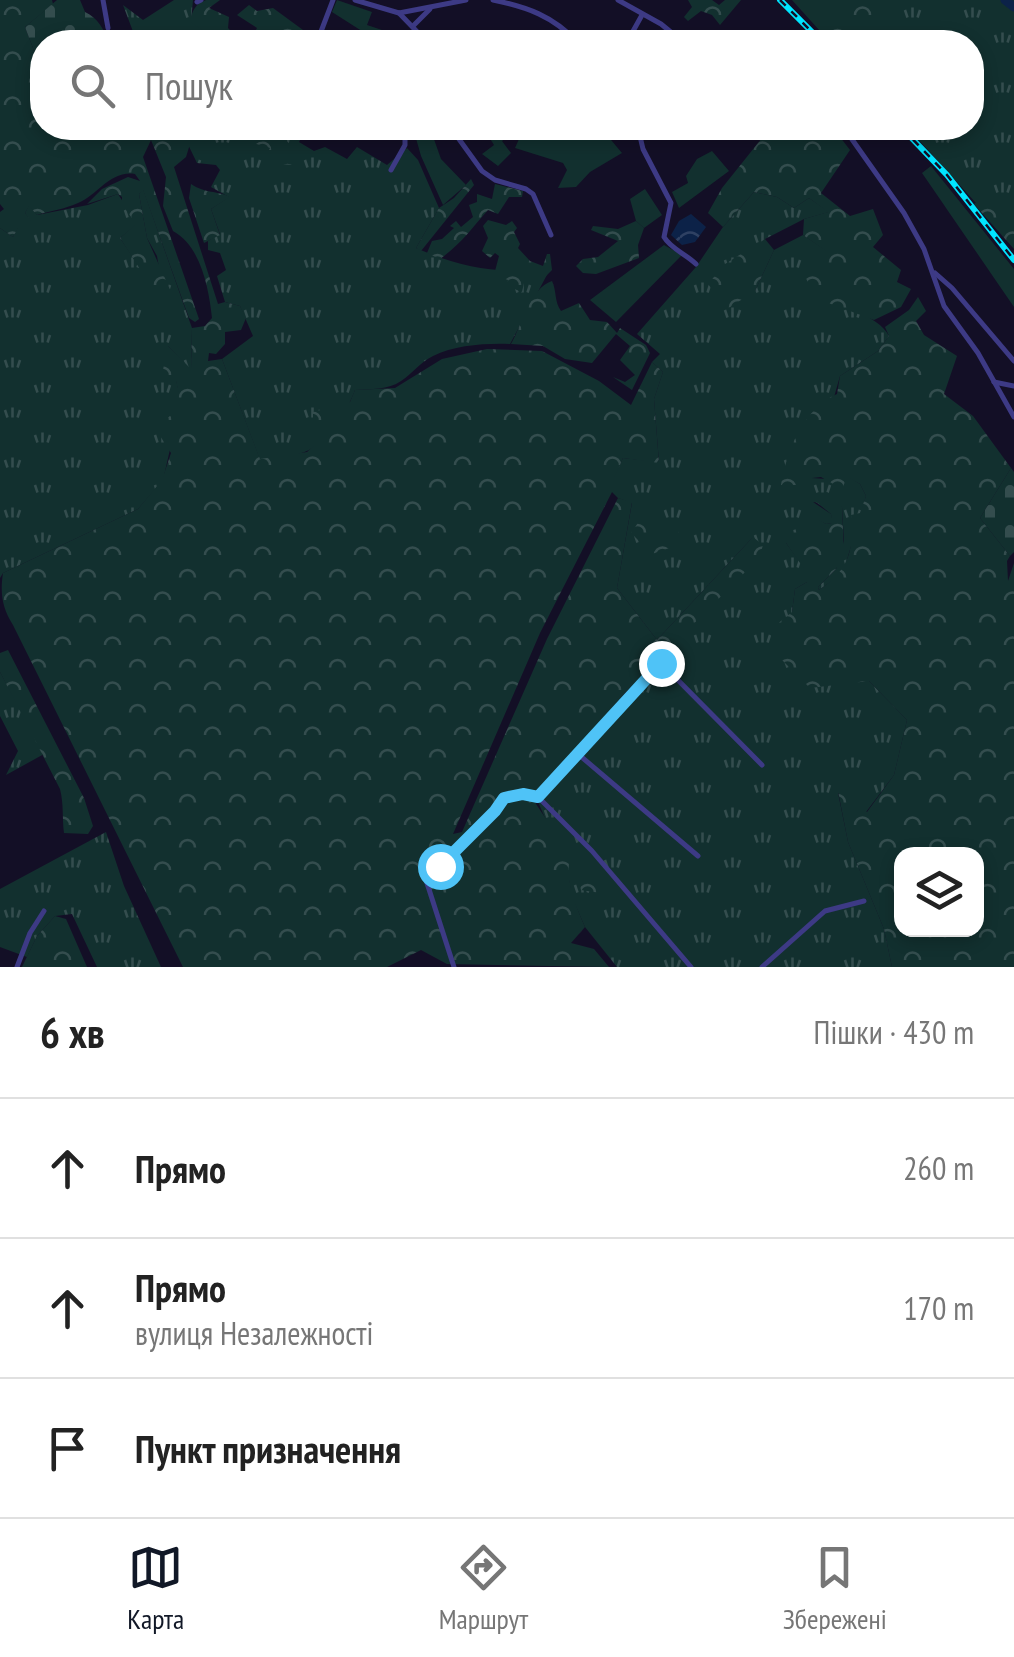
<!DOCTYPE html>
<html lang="uk">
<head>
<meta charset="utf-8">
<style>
  :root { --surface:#fff; --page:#f6f6f6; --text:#222; --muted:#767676; --line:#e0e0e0; --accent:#111827 }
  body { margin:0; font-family:"PT Sans Narrow",sans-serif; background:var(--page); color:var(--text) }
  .controls { position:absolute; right:30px; bottom:30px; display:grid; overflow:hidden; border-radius:20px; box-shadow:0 5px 15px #0003 }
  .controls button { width:90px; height:90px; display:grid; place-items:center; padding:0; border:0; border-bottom:2px solid var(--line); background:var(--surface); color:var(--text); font:50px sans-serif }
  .stop { position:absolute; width:30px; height:30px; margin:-22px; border:8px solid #4fc3f7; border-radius:50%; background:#fff }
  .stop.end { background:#4fc3f7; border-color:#fff; box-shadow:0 2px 10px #0008 }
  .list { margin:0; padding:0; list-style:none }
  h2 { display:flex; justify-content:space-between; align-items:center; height:130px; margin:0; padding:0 40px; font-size:42px }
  h2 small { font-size:32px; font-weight:400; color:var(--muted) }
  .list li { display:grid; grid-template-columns:65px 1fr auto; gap:30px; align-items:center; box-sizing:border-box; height:140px; padding:0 40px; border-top:2px solid var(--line) }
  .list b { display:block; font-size:38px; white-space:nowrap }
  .list p { margin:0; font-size:32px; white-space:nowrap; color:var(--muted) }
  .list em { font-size:32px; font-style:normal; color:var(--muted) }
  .icon { flex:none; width:55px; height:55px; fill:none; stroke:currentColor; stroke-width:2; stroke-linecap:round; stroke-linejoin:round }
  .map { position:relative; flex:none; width:1014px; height:967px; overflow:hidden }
  .search { position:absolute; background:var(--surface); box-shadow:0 5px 15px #0003; left:30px; right:30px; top:30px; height:110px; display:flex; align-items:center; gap:25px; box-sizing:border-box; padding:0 35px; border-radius:40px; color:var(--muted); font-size:38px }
  .sheet { height:550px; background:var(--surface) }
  nav { display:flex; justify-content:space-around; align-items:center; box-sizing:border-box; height:140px; border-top:2px solid var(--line); background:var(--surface); font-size:28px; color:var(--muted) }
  nav a { display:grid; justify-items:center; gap:5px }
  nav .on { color:var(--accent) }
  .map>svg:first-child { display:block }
</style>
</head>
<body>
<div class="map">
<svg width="1014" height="967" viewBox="0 0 1014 967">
  <defs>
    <pattern id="grass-tufts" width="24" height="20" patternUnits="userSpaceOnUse" patternTransform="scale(2.5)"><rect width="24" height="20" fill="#12302f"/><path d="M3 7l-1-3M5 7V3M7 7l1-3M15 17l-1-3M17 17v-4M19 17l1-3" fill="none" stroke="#344d4e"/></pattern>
    <pattern id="forest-crowns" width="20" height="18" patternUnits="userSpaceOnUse" patternTransform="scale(2.5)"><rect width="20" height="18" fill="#12302f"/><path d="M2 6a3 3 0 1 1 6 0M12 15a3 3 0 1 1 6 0" fill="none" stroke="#344d4e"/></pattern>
    <pattern id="cemetery-stones" width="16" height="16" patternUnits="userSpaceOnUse" patternTransform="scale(2.5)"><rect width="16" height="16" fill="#12302f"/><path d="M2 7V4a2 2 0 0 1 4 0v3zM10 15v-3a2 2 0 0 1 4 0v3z" fill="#344d4e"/></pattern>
    <pattern id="water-waves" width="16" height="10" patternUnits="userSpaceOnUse" patternTransform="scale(2.5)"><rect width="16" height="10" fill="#0c2248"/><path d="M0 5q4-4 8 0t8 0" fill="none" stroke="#2f4163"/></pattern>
  </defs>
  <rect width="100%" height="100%" fill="#130f26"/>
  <!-- grass -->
  <g fill="url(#grass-tufts)">
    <path d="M174,0h19l-2,22 18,12 -2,8h-70l-14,-37 20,15z"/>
    <path d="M792,0h222v245l-106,-117h64v-86h-142z"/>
    <path d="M180,128h126l-7,14 15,9 11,-4 22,12 10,-12 30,18 20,-17 11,12 21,48 -23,40c51,22 78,24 133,23l-39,73c-24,-1 -55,1 -77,12 -14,7 -20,17 -32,25 -13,9 -30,8 -46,9 -7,20 -27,49 -46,60 -13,7 -34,7 -49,10l-38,-101 31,-23 -13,-30 -15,-4 -8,-26 9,-6 -6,-17 -12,-3v-9l12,-7 -9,-25 18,-12 -18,-10 9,-17 -4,-5 -19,-2z"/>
    <path d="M143,189l49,139 -1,42 -23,-24 13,55 -18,79 -25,29 -135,64 -3,5v-350l13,9 5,-10 14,-4 -7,-10 4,-8 8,10 51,-10 30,-11 19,30 -17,14 46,69 -9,-51 -10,-18 -8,-44z"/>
    <path d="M754,192l23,5 17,11 15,-10 20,14 -25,7 -39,20 -10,52 19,-41 29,-15 24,16 -12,46c22,9 63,17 74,39l-11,15 -38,25 -29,102 33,2 3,-4 13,8 6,12 -23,77 -24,17 -1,-3 18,-18 8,-28 -2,-34 -29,-5 18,12 2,9 -7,1 -10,-5 -30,24 22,30 -1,9 -12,7 -3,23 77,69 38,39 -13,55 -28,37 -28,-19 10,49 36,87 8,38h-275l-32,-40 -13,-30 -5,-29 -32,-73 77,-84 141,-174 -96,103 -40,-52 15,-85 -14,-5 -6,-6 -1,-9 12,-25 36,4 -5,-63 9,-27 -11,-10 8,-8 -23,-20 59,-67 27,-40z"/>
    <path d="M0,672l44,82 -38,21 12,-24 -18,-35z"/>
    <path d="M106,832l18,54 37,81h-64l-25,-53 -17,2 -18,20 -10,21 -27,-10v-58z"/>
  </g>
  <!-- forest -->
  <g fill="url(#forest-crowns)" fill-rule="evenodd">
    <path d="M0,0h52l1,4 -28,23 17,45v56h138l10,16 -4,13 -12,10 44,137 7,-2 15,4 6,12 -5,12 -16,2v12l-9,10 -7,-1 -1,8 14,-2 38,100 47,-7 12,-11 -6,-9v-20l37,-10 5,-12 40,-2 47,-29 45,-10 55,2 57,30 32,24 21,-43 11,10 -9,27 5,64 -36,-5 -11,25v9l-72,141 -87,201 9,-2 85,-193 71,-141 14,4 -15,86 40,52 96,-103 10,8 -4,13 -134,135 -90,102 1,9 34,51c-5,26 5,49 15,72l-14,16 23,6 15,18 -162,-3 -26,-14 -34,17h-204l-170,-342c-11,-17 -13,-32 -10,-52l135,-64 24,-29 9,-27 -16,-25c22,-18 28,-18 21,-47l-14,-4 5,-32 24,24 1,-41 13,-2 7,-8c-3,-29 -11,-72 -39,-87l-10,-25 3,-29 -15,-37 -8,17 56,162 -4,3 -6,-4 -46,-128 -4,4 8,44 29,65 -11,5 -45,-70 16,-14 -14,-20v-7l-4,-3 -31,10 15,-15 26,-12 12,4 -5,-7c-25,-4 -38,22 -57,29 -13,6 -28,8 -41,12l-8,-9 -4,7 8,10 -8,6 -7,-1 -5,9 -13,-9v-16l4,-3 -4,-5z"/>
    <path d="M206,0h14l-11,8 20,9 -1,11 11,12h12l6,-12 -20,-13 12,-10 8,6 16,-3 30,22 -11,12h-85l1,-8 -18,-12c2,-11 5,-18 16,-22z"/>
    <path d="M688,0h24l7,5 6,-5h16l-21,25 -8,-10 -11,-4 -13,10 -4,-4 8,-10z"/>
    <path d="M850,0h31l-10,21 22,21h-61l-9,-11z"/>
    <path d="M267,128h11l22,32 5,14 -12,-9 -14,-1 -5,5 -8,-13 4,-8 -17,-5 18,-3z"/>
    <path d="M770,128h63l17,22 -29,43 29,23 23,-7 10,26 -10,12 28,23 -4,12 14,7 -10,18 -27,13 -59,-22 -10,-22 21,-25 -23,-16 1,-16 24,-7 -19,-14 -15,10 -17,-11 -23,-5 -31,35 -15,-14 14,-25z"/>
    <path d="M471,179l3,6 -53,66 -5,-3 23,-40 15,-10z"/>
    <path d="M191,184c15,10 25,6 39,13l-19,12 9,26 -16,8 -15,-45z"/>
    <path d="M495,184l28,7 -1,6h-13l-11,17 -10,-4c-17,19 -26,33 -48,49l-13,-6 5,-12 10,-2 12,-11 -4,-2 6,-5 5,6 12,-10 -4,-12 8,-3v-8l15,5z"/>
    <path d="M990,193l24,27v29l-40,-45z"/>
    <path d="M488,220l18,5 6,-4 5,7 -3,4 6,12 -2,4 12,13 13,5 4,-12h3l2,16 -9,9 -11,-3 -8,7 -2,9 -15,-6 1,-6 -14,-5 5,-19 -4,-3 -5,5 -8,-7 6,-13 -5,-12z"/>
    <path d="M636,221l8,7 -6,17 1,13 -43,16 -13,-1 -7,-7 7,-7 15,-2 20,-16 -27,-11 2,-4 25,3z"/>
    <path d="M765,239l9,11 -19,41 -28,18 -19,-25 17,-20z"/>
    <path d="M552,281c5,11 2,20 9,30l18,-8 11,17 17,2 10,11 3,-5 26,17 4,8 -18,37 -19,-13 12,5 10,-7 -15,-15 10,-14 -14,-12 -24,29 -27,-4 -22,-13 -32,-2c11,-19 19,-56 41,-63z"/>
    <path d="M918,297l8,14 -10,10 8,14 33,21 -13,38 29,22 38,52 -31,50 30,38 -3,5 1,20 6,-18v404h-122l-8,-38 -36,-87 -10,-51 29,21 27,-37 13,-55 -38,-39 -59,7 -36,-36 -4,-22 22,-18 3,-23 12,-7v-9l-21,-30 1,-11 16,-5 5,-14 18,11 6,-1 -1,-9 -20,-16 16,-6 15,15 2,45 -8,17 -18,18 1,3c30,-20 35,-39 32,-75l9,-2 6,-17 -6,-12 -13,-7 -5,12 -21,-12 -9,1 -2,9 -8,7 -2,-9h-19c6,-35 22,-76 56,-91l3,-18 38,-25 11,-15 -4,-9 24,-17zM902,854h74v75h-74z"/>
    <path d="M644,514l20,1 15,17 -1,13 -26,9 -21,-21z"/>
    <path d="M8,650l76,148 9,28 -5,8 -24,-1c-2,-16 0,-28 -4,-44l-60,-117v-19z"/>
    <path d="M575,848h10l17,18 -8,10 6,17 -19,-3 -6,-27z"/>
    <path d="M55,916l11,3 21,48h-65l15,-31z"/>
  </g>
  <!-- cemetery -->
  <g fill="url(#cemetery-stones)">
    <path d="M57,0h23l5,12c13,6 19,17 23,30h-66v30l-17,-45z"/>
    <path d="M1011,468l3,4v80l-4,4 -30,-38z"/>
  </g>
  <!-- green -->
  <g fill="#12302f">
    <path d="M337,0l35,12 -5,13 30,10 11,7h-29l-47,-30z"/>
    <path d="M413,128h17l11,31 25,26 -23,20 -22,-49z"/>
    <path d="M489,128h112l21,25 -32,19 -14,15 -18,1 9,-18 -4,-7 -48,-15 4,-9 -5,-7 -12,9 9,12 -13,13 -16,-12 12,-9 -5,-8 5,-4z"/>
    <path d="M712,151l17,20 -50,37 -7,-16 16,-9 -2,-7 11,-17z"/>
    <path d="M931,166l83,103v38l-92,-134z"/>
    <path d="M645,189l17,26 -18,13 -8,-7 -6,-22z"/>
    <path d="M664,245l18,10 -66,67 -26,-22z"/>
  </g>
  <!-- water -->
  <path fill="url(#water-waves)" d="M691,214l15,13 -11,15 -13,3 -11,-10 8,-14z"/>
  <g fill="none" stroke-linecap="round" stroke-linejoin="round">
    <!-- river -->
    <path stroke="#0c2248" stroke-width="9" d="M1005,0l9,7"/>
    <!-- minor -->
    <g stroke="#3d3a85" stroke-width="5">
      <path d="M103,0l5,28"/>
      <path d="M355,0l44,13 67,-13"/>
      <path d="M493,0c34,7 60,16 84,42"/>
      <path d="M618,0l43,24 22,18"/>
      <path d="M197,2l4,-2"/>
      <path d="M399,13l28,29"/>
      <path d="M414,25l16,-16"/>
      <path d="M317,42l16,-42"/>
      <path d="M627,42l15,-27"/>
      <path d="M451,128l31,43 13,9 31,9 7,5 18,41"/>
      <path d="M638,128l5,21 28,54 -7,34c7,12 22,17 32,27"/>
      <path d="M844,128l60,85 20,36 20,57 34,47 36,64"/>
      <path d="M391,170l14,-25v-17"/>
      <path d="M935,273l17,15 62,73"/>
      <path d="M994,382l20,4"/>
      <path d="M578,754l120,102"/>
      <path d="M538,797l54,54 99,116"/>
      <path d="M17,967l13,-34 14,-22"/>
      <path d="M454,967l-28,-87 69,-69 9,-14 19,-3 15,3 123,-134 101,102"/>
      <path d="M762,967l63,-56 39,-10"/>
    </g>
    <defs>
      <g id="rail">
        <path d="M780,0l42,42"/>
        <path d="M902,128l45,47 67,85"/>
      </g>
    </defs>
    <!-- rail casing -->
    <use href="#rail" stroke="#00e5ff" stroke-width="6"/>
    <!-- rail -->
    <use href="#rail" stroke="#130f26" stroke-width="2.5" stroke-dasharray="8" stroke-linecap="butt"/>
  </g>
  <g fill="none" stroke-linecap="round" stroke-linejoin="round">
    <!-- route -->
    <path stroke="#4fc3f7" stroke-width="12" d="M440,866l55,-55 9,-13 19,-4 15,3 123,-134"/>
  </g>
</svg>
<div class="controls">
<button><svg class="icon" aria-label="layers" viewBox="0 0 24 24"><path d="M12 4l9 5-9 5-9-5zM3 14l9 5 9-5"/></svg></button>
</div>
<div class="stop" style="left:440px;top:866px"></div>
<div class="stop end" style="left:661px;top:663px"></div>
<div class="search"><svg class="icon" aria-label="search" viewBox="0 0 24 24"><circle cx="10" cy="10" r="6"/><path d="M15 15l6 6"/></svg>Пошук</div>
</div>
<section class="sheet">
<h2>6 хв<small>Пішки · 430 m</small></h2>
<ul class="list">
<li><svg class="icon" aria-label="ahead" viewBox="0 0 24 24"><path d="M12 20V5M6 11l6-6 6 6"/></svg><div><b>Прямо</b></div><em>260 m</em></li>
<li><svg class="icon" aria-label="ahead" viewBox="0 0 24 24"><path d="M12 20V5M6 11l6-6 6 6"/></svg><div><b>Прямо</b><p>вулиця Незалежності</p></div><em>170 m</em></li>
<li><svg class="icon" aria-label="arrive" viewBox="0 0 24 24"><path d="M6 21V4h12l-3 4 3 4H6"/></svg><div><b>Пункт призначення</b></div></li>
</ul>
</section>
<nav>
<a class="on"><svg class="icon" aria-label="map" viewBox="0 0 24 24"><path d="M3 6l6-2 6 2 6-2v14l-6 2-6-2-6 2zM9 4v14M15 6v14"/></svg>Карта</a>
<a><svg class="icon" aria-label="directions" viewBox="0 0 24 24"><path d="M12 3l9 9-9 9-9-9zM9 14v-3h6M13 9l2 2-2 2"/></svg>Маршрут</a>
<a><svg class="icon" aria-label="saved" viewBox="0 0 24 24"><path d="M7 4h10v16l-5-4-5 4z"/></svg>Збережені</a>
</nav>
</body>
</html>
